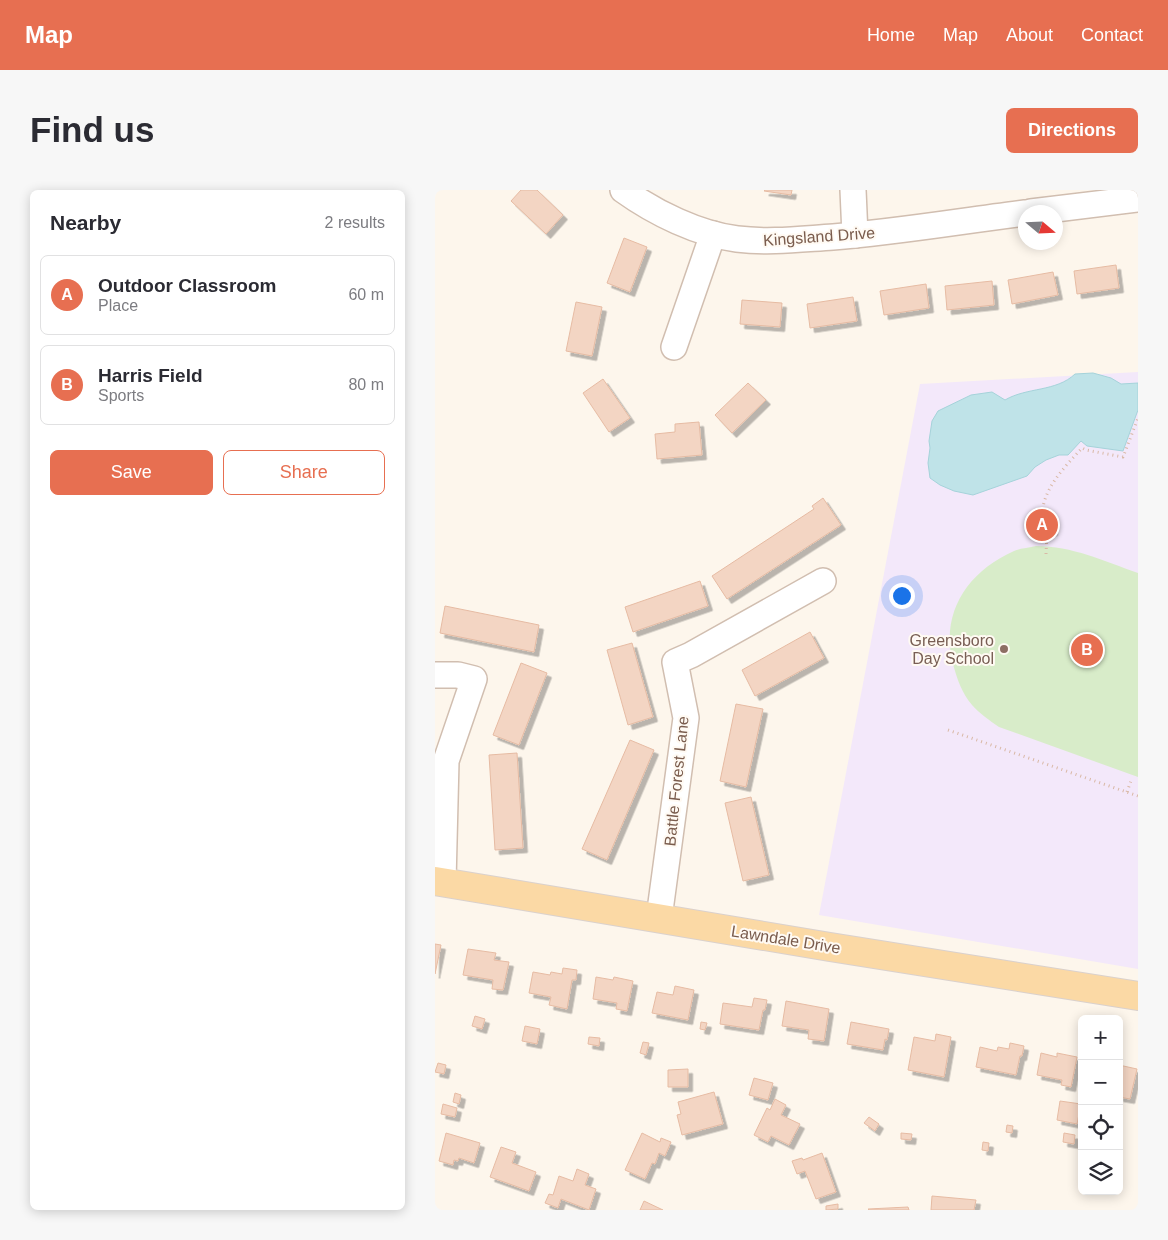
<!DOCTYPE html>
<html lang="en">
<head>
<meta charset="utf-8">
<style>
  :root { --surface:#fff; --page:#f7f7f7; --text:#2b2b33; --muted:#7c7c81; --line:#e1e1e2; --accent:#e76f51 }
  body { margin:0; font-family:Helvetica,sans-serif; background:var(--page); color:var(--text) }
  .controls { position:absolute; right:15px; bottom:15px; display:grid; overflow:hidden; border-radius:8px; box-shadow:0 2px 12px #0003 }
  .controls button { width:45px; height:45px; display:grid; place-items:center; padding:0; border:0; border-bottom:1px solid var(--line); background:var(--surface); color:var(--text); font:25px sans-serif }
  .compass { position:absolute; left:583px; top:15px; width:45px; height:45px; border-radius:50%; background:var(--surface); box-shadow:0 2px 12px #0003; rotate:109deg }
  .you { position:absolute; left:466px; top:405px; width:18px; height:18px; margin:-12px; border:4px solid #fff; border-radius:50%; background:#1a73e8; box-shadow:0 0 0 8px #1a73e833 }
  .badge { display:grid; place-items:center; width:32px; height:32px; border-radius:50%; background:var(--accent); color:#fff; font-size:16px; font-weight:700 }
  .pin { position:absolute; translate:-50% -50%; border:2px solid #fff; box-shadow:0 1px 5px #0006 }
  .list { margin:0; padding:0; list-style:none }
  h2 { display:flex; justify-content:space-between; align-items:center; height:65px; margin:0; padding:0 20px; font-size:21px }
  h2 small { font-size:16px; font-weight:400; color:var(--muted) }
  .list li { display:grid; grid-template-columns:32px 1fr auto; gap:15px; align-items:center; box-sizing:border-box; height:80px; margin:0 10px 10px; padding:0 10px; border:1px solid var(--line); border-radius:8px }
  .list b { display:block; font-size:19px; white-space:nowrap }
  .list p { margin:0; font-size:16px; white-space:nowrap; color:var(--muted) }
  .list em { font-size:16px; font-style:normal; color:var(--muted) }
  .actions { display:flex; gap:10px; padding:15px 20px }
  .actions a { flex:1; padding:11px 0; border:1px solid var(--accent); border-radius:8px; text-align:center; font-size:18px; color:var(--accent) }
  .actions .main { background:var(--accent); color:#fff }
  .icon { flex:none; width:28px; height:28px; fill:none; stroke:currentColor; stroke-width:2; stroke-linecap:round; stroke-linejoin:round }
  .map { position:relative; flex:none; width:703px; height:1020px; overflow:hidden; border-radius:8px }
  header { display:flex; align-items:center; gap:30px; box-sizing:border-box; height:70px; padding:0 25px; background:var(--accent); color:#fff }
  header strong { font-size:24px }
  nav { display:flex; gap:28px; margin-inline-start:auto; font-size:18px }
  .intro { display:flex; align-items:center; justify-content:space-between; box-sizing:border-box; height:120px; padding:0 30px }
  h1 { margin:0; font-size:35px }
  .button { padding:12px 22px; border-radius:8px; background:var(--accent); color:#fff; font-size:18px; font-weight:700 }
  main { display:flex; gap:30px; padding:0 30px }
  aside { flex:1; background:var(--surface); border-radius:8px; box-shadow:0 2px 12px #0003 }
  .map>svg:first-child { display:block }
</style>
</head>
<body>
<header>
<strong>Map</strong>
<nav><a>Home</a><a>Map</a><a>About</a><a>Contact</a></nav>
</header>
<div class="intro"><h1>Find us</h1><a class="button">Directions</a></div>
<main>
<aside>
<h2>Nearby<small>2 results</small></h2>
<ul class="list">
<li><span class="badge">A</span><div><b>Outdoor Classroom</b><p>Place</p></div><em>60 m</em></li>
<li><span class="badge">B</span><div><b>Harris Field</b><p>Sports</p></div><em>80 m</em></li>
</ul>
<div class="actions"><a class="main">Save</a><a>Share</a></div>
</aside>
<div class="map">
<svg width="703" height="1020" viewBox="0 0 703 1020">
  <defs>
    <filter id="shadow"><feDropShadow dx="4.5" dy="4.5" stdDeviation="0" flood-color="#0004"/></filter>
  </defs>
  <rect width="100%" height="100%" fill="#fdf6ec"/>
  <!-- education -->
  <path fill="#f3e8fa" d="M703,182v597l-319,-54 101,-531z"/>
  <!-- green -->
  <path fill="#d8ecc9" d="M601,356c36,0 68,15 102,27v204l-139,-50c-10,-7 -19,-13 -27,-22 -10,-12 -15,-26 -19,-41 -13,-51 14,-92 61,-113 7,-3 15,-3 22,-5z"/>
  <!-- water -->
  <path fill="#bfe3e8" stroke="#a5d3da" d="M658,183l18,5 10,6 17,-1v27l-15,41 -36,-5 -6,-5 -13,14h-9l-13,5 -11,7 -8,9 -54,19 -19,-4 -14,-6 -10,-7 -2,-15 2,-15 -1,-7 3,-20 6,-10 33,-16 21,-3 13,8c22,-13 51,-8 70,-26z"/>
  <!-- building -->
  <g fill="#f3d5c3" stroke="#e6bba3" filter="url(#shadow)">
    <path d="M86,0h16l26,25 -17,19 -35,-33z"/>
    <path d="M330,0h27l-1,5 -27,-4z"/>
    <path d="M189,48l23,9 -17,45 -23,-9z"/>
    <path d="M681,75l3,23 -42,6 -3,-23z"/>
    <path d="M618,82l5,23 -46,9 -4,-24z"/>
    <path d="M557,91l2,24 -47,5 -2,-24z"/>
    <path d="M491,94l3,24 -45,7 -4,-24z"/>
    <path d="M418,107l4,24 -47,7 -3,-24z"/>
    <path d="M307,110l40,3 -2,24 -40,-3z"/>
    <path d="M141,112l26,5 -10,49 -26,-5z"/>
    <path d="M168,189l27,39 -21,14 -26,-39z"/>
    <path d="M313,193l18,17 -34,33 -17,-18z"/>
    <path d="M264,232l3,33 -45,4 -2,-25 20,-2v-8z"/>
    <path d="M388,308l18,27 -114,74 -15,-23 102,-67 -2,-3z"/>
    <path d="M617,329l1,12 -21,1 -1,-12z"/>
    <path d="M265,391l8,25 -75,26 -8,-25z"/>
    <path d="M10,416l94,19 -5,27 -94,-19z"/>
    <path d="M375,442l14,26 -69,38 -13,-26z"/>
    <path d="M197,453l21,74 -25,8 -21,-75z"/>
    <path d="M86,473l26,10 -28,72 -26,-10z"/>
    <path d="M301,514l27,5 -17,78 -26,-6z"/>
    <path d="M195,550l24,10 -47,110 -25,-11z"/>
    <path d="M82,563l6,95 -28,2 -6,-95z"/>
    <path d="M316,607l18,78 -26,6 -18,-78z"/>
    <path d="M0,754l6,1 -6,29z"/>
    <path d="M33,759l28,4 -2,7 15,2 -6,28 -11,-1 1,-9 -30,-5z"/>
    <path d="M128,778l14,2 -1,10h-4l-5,29 -18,-4 2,-8 -22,-4 4,-21 17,3 1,-3 11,2z"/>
    <path d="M161,787l17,3 1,-3 19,4 -6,30 -11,-2 1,-6 -24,-4z"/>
    <path d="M240,796l19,4 -6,30 -36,-7 5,-21 16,3z"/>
    <path d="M319,808l13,2 -2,10h-2l-4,20 -39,-6 3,-21 29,4z"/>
    <path d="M351,811l43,8 -5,32 -16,-2 1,-9 -27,-4z"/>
    <path d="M40,826l10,3 -3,10 -10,-3z"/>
    <path d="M266,832l6,1 -2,7 -5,-1z"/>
    <path d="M416,832l38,7 -2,11 -2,-1 -2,11 -36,-6z"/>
    <path d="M90,836l15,3 -3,15 -15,-3z"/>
    <path d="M501,844l15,3 -7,40 -36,-7 6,-33 21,4z"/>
    <path d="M154,847l11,1 -1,8 -11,-2z"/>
    <path d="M208,852l6,1 -3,12 -6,-2z"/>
    <path d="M575,853l14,3 -2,10h-2l-4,19 -40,-8 4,-20 17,4 1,-4 11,2z"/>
    <path d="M606,863l16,4v-4l20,4 -6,30 -10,-2 1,-5 -25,-5z"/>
    <path d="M3,873l8,2 -2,9 -9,-2z"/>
    <path d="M684,875l18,4 -7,30 -11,-2z"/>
    <path d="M253,879v18h-20v-17z"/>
    <path d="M319,888l19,5 -5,17 -19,-5z"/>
    <path d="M279,902l9,32 -41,11 -5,-20 4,-1 -3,-12z"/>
    <path d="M20,903l6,2 -2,9 -6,-2z"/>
    <path d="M340,909l11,6 -5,10 19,9 -11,21 -18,-9 -3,6 -14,-7 13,-27 3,2z"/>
    <path d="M625,911l21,3 -4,20 -20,-4z"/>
    <path d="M8,914l14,4 -2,9 -14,-3z"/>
    <path d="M434,927l10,7 -4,7 -11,-8z"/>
    <path d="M572,935l6,1 -1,7 -6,-1z"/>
    <path d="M11,943l34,10 -6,20 -15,-5 -1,3 -4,-1 -1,5 -14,-4z"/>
    <path d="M207,943l18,9 1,-4 10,4 -6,14 -6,-3 -4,11 -3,-1 -7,16 -20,-9z"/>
    <path d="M466,943l11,1 -1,6 -10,-1z"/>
    <path d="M629,943l11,2 -1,9 -11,-2z"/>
    <path d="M548,952l6,1 -1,8 -6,-1z"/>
    <path d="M66,957l15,5 -4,11 24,9 -7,19 -39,-14z"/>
    <path d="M387,963l14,39 -20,7 -11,-28 -8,3 -5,-13 10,-3 1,2z"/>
    <path d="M142,979l12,5 -4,11 11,4 -7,21 -28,-11 -3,9 -13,-5 4,-9 4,1 6,-19 14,5z"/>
    <path d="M497,1006l44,4 -2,10h-43z"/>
    <path d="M209,1011l19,9h-23z"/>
    <path d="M403,1014v5l-12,1v-4z"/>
    <path d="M473,1017l1,3h-40l-1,-1z"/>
  </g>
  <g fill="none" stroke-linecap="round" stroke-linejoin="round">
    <defs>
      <g id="minor">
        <path d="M188,0c32,23 75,44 114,49 32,4 64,0 96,-2 64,-5 128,-16 192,-24"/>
        <path d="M418,0l2,45"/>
        <path d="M596,22l107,-13"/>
        <path d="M239,157l39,-113"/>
        <path d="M0,485h23l16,4 -28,82 -3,121"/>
        <path d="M224,728l27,-200 -11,-56 16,-7 132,-74"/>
      </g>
      <path id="major" d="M0,691l395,66 308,49"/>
    </defs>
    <!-- minor casing -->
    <use href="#minor" stroke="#d1beb0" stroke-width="28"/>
    <!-- major casing -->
    <use href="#major" stroke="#dad1cd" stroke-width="30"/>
    <!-- path -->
    <g stroke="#d9b8a5" stroke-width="3" stroke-dasharray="1 4" stroke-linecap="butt">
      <path d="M607,329c-1,-29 22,-51 40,-71l4,2 37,7 15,-39"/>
      <path d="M611,364l1,-22"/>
      <path d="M513,540l190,66"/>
      <path d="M692,602l5,-14"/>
    </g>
    <!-- minor -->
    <use href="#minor" stroke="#fff" stroke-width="25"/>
    <!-- major -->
    <use href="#major" stroke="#fbd9a5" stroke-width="28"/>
  </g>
  <!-- markers -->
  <circle fill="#8d6e63" stroke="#fffaf3" stroke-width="2" cx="569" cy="459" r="5"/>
  <g text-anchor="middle" stroke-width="4" stroke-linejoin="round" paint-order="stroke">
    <!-- street labels -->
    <g font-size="16" fill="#7a5c4d" stroke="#fffaf3">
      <text transform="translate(384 46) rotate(-4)" y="6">Kingsland Drive</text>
      <text transform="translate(241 591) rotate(-84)" y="6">Battle Forest Lane</text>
      <text transform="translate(351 749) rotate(9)" y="6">Lawndale Drive</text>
    </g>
    <!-- education labels -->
    <g font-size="16" fill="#785e54" stroke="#fffaf3" text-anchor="end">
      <text x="559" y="456">Greensboro<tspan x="559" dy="18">Day School</tspan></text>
    </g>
  </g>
</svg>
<div class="controls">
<button>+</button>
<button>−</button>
<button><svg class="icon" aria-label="locate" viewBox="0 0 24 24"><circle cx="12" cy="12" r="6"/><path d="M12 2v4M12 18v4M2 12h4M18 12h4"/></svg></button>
<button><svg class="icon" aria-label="layers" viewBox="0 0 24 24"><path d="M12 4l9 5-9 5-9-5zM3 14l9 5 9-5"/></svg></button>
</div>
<svg class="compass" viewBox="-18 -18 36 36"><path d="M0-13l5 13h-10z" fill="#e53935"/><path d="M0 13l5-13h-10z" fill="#7c7c81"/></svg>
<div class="you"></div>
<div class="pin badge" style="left:607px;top:335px">A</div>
<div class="pin badge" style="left:652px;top:460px">B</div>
</div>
</main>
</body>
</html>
